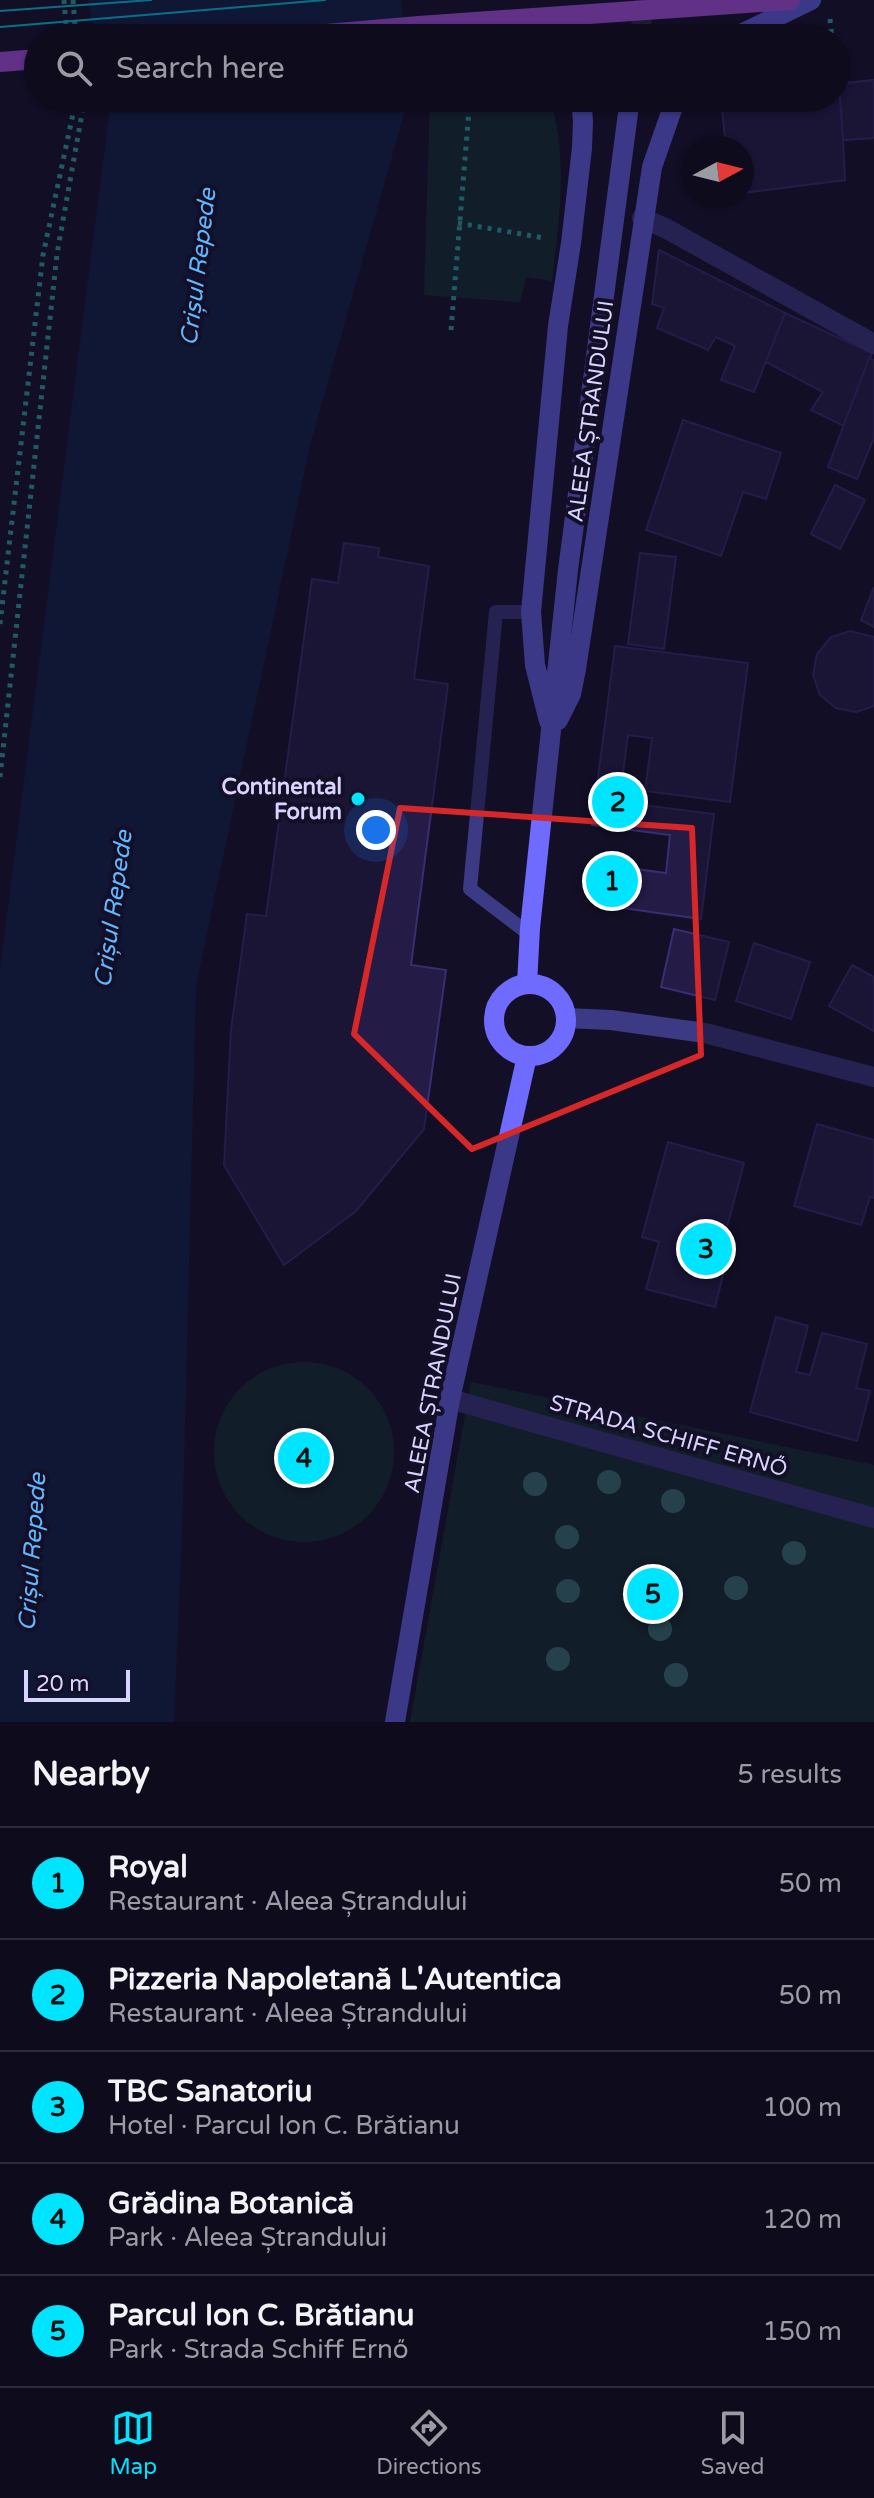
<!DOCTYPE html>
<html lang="en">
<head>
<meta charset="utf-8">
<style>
  :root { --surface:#0e0b1c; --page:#1c1929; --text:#f1f3f6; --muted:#9b9ba3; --line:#2e2b3b; --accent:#00e5ff }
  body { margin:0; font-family:"Varela Round",sans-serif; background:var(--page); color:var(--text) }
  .compass { position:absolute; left:682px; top:136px; width:72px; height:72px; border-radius:50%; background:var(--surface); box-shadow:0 2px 6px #0004; rotate:83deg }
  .scale { position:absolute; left:24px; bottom:20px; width:106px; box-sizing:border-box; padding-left:8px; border:4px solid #d9d4ff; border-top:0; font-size:22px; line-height:28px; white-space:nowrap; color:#d9d4ff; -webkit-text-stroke:6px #130f26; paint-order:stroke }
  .you { position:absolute; left:376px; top:830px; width:28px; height:28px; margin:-20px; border:6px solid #fff; border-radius:50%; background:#1a73e8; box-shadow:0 0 0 12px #1a73e833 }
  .badge { display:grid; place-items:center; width:52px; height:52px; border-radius:50%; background:var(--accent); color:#111; font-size:26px; font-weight:700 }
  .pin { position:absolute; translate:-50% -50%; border:4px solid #fff; box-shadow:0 2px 8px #0006 }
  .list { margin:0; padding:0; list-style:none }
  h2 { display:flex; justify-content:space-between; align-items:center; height:104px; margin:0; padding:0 32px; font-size:34px }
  h2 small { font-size:26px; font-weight:400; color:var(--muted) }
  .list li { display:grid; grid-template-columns:52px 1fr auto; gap:24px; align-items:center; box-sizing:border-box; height:112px; padding:0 32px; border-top:2px solid var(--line) }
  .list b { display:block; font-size:30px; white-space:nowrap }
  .list p { margin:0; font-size:26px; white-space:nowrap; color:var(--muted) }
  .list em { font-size:26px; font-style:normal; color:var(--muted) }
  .icon { flex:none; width:44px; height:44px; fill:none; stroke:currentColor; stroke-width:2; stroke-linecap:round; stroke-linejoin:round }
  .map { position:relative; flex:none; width:874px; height:1722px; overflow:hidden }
  .search { position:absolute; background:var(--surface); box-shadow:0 2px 6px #0004; left:24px; right:24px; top:24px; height:88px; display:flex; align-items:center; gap:20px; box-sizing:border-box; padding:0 28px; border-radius:44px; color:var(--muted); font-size:30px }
  .sheet { height:664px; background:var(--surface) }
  nav { display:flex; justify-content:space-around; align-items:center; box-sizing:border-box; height:112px; border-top:2px solid var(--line); background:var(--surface); font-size:22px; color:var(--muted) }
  nav a { display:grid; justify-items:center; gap:4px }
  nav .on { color:var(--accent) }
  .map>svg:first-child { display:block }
</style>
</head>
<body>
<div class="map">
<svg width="874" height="1722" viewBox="0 0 874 1722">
  <rect width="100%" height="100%" fill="#130f26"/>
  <!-- green -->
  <g fill="#12302f">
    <path d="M430,98h119c20,56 10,124 3,183l-26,-4 -6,25 -96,-7z"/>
    <circle cx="304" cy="1452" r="90"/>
    <path d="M471,1382l403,83v257h-464z"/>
  </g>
  <!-- water -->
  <g fill="#0c2248">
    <path d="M88,0h313l2,38h-307z"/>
    <path d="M108,98l300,2 -98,345 -114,540 -13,519 -9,218h-174v-752l110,-862z"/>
  </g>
  <!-- building -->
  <g fill="#241b47" stroke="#3b2d73" stroke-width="2">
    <path d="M874,80v58l-31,2 2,40 -103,13v-45h-16l-5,-50h115v-14z"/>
    <path d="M874,80v58l-31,2 -4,-56z"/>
    <path d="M659,250l126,63 -31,79 -33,-12 14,-34 -19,-9 -8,13 -51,-22 7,-20 -12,-4z"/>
    <path d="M785,313l87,40 -28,73 -33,-16 12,-18 -57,-30z"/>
    <path d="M869,358l5,3v77l-17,41 -29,-12z"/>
    <path d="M683,420l98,33 -15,46 -23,-7 -22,64 -75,-26z"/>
    <path d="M835,485l30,15 -25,49 -29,-15z"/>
    <path d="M344,543l35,5 -1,9 51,9 -15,113 34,5 -37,281 35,5 -22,159 -68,82 -72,54 -60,-100 7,-135 16,-116 19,2 46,-337 26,4z"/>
    <path d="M640,553l36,4 -12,92 -36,-5z"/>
    <path d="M874,587v40l-13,-7z"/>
    <path d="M850,631l24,6v69l-18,6 -20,-4 -16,-13 -7,-20 4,-21 14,-17z"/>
    <path d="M615,646l133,17 -18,139 -85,-11 7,-53 -24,-3 -9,67 95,12 -13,105 -107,-15 5,-40 67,9 4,-38 -78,-10z"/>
    <path d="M674,929l55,13 -14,58 -54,-13z"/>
    <path d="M754,943l56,19 -19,57 -55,-18z"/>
    <path d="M852,965l22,12v54l-45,-25z"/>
    <path d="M817,1124l57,16v58l-4,-1 -9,28 -67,-19z"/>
    <path d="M668,1142l76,21 -27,102 8,2 -10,40 -69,-18 13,-47 -17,-5z"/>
    <path d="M776,1317l32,9 -12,46 14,3 12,-42 45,11 -11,44 14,3 -13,50 -107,-29z"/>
  </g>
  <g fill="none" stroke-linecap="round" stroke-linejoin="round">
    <!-- secondary-tunnel -->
    <path stroke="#312d47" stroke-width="20" stroke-dasharray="20 10" stroke-linecap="butt" d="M639,38l6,-38"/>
    <!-- path -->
    <g stroke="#2fb8b0" stroke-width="5" stroke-dasharray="4 6" stroke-linecap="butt">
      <path d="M64,0l3,38"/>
      <path d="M73,0l3,38"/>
      <path d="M830,19l2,19"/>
      <path d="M458,223l86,15"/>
      <path d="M451,330l19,-232"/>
      <path d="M0,624l43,-369 31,-146 -2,-11"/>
      <path d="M0,777l57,-523 26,-146 -1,-10"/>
    </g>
    <!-- lane -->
    <path stroke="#3d3a85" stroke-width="14" d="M529,934l-59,-45 26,-277h35"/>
    <!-- street -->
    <g stroke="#3d3a85" stroke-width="20">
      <path d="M642,218l25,11 207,115"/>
      <path d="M566,1018l45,2 94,13 169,44"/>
      <path d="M450,1399l424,119"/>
    </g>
    <!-- secondary -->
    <g stroke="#6f6bff" stroke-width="20">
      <path d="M423,27l41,11"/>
      <path d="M733,38l78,-38"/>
      <path d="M558,720l13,-26 5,-25 76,-502 24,-69"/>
      <path d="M549,721l-14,-56 -4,-53 27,-286 13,-83 11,-95 1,-27 -2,-23"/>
      <path d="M527,984l3,-56 38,-358 62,-472"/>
      <circle cx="530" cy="1020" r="36"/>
      <path d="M395,1722l55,-323 77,-343"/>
    </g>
    <!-- primary -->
    <g stroke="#c25bff" stroke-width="20">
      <path d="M280,38l139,-12"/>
      <path d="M0,62l38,-3"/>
    </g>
    <!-- tram -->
    <g stroke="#00e5ff" stroke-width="2">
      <path d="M0,11l151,-11"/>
      <path d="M0,27l325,-27"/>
    </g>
    <!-- primary-bridge -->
    <path stroke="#c25bff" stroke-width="20" d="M419,26l371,-26"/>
  </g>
  <!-- trees -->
  <g fill="#3d827b">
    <circle cx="609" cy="1482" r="12"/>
    <circle cx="535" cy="1484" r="12"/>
    <circle cx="673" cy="1501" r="12"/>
    <circle cx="567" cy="1537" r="12"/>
    <circle cx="794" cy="1553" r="12"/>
    <circle cx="736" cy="1588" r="12"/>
    <circle cx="568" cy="1591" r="12"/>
    <circle cx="660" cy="1629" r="12"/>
    <circle cx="558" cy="1659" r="12"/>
    <circle cx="676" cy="1675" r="12"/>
  </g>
  <!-- marked area -->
  <path d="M0 0H874V1722H0ZM400,808l292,20 9,227 -229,94 -118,-115z" fill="#130f26" fill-opacity=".55" fill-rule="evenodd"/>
  <path fill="none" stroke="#d62828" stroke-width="6" stroke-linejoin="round" d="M400,808l292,20 9,227 -229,94 -118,-115z"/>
  <!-- markers -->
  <circle fill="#00e5ff" stroke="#130f26" stroke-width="3" cx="358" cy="799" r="8"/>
  <g text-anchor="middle" stroke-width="8" stroke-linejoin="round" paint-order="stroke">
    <!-- street labels -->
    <g font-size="22" fill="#d9d4ff" stroke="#130f26">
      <text transform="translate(590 411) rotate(-82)" y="8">ALEEA ȘTRANDULUI</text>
      <text transform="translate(432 1383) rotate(-79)" y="8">ALEEA ȘTRANDULUI</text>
      <text transform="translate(669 1435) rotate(16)" y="8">STRADA SCHIFF ERNŐ</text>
    </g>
    <!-- poi labels -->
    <g font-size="22" font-weight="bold" fill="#d9d4ff" stroke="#130f26" text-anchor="end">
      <text x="342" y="794">Continental<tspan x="342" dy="25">Forum</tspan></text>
    </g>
    <!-- water labels -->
    <g font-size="24" font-style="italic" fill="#62b6ff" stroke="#130f26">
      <text transform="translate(198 267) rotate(-83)" y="8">Crișul Repede</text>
      <text transform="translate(113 909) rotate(-82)" y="8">Crișul Repede</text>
      <text transform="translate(32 1552) rotate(-86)" y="8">Crișul Repede</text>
    </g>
  </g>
</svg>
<svg class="compass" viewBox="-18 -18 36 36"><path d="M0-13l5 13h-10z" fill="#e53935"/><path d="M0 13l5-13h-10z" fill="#9b9ba3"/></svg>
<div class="scale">20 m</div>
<div class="you"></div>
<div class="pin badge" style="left:612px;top:881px">1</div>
<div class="pin badge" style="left:618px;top:802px">2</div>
<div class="pin badge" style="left:706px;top:1249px">3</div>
<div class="pin badge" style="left:304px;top:1458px">4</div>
<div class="pin badge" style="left:653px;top:1594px">5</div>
<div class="search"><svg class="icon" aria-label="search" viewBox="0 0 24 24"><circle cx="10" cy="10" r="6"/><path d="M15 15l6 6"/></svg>Search here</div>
</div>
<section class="sheet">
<h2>Nearby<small>5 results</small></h2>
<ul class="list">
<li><span class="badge">1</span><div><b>Royal</b><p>Restaurant · Aleea Ștrandului</p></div><em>50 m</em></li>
<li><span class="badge">2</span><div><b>Pizzeria Napoletană L'Autentica</b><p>Restaurant · Aleea Ștrandului</p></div><em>50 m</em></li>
<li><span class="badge">3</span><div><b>TBC Sanatoriu</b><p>Hotel · Parcul Ion C. Brătianu</p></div><em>100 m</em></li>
<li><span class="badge">4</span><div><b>Grădina Botanică</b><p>Park · Aleea Ștrandului</p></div><em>120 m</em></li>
<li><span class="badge">5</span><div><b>Parcul Ion C. Brătianu</b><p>Park · Strada Schiff Ernő</p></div><em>150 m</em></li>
</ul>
</section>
<nav>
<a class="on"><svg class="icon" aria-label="map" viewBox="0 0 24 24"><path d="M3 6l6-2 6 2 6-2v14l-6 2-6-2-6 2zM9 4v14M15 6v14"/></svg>Map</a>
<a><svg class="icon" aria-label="directions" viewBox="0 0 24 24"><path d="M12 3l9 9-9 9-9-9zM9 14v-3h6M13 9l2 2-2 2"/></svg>Directions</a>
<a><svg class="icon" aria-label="saved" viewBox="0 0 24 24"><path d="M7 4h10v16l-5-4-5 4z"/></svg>Saved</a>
</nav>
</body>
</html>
